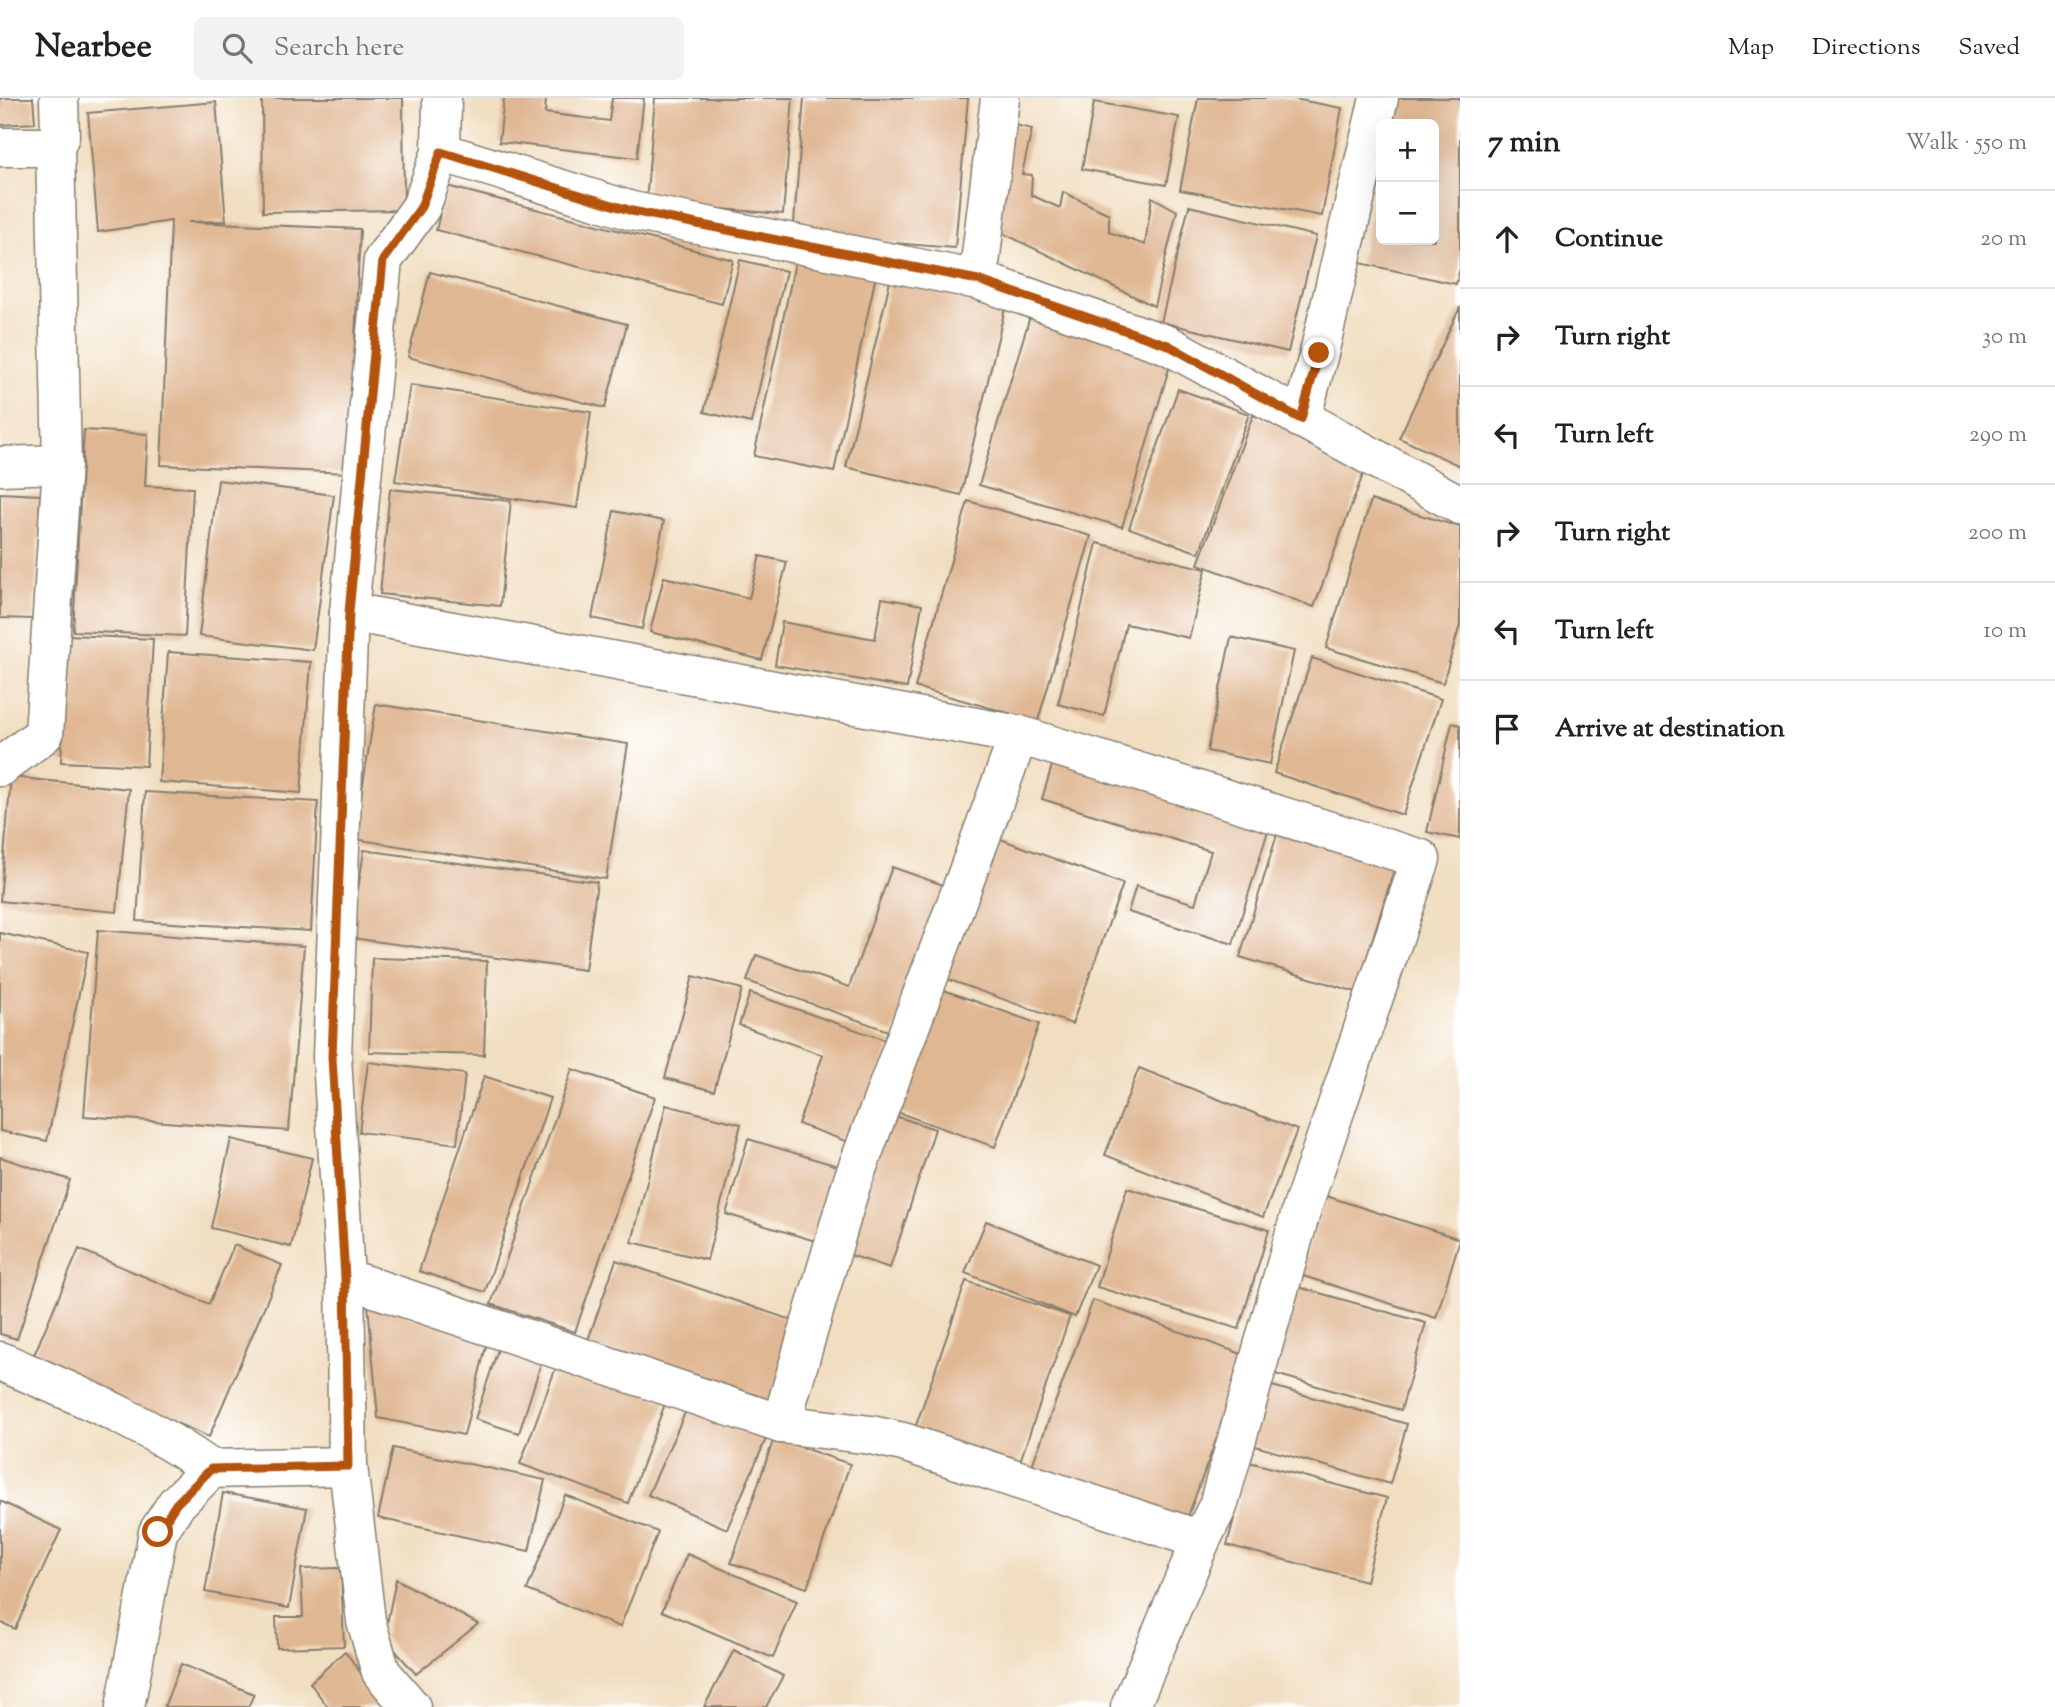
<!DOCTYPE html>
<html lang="en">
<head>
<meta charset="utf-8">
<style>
  :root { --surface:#fff; --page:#f2f2f2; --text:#222; --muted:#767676; --line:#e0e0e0 }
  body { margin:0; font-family:"Sorts Mill Goudy",serif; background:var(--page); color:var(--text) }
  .controls { position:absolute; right:21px; top:21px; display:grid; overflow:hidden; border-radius:10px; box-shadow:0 7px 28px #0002 }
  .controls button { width:63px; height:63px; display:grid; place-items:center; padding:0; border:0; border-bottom:2px solid var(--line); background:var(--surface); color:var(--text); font:35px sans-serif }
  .stop { position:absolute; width:21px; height:21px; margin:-16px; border:5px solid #b45309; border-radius:50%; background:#fff }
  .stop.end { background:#b45309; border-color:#fff; box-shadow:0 2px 7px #0008 }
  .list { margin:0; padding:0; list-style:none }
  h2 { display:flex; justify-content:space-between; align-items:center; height:91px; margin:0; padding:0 28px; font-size:30px }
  h2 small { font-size:23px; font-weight:400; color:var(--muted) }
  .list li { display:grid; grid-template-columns:46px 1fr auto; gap:21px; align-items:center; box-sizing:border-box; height:98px; padding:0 28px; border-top:2px solid var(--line) }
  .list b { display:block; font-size:26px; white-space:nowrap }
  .list em { font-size:23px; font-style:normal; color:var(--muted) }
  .icon { flex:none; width:38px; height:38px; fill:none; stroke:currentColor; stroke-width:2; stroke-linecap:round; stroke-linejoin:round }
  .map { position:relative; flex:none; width:1460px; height:1609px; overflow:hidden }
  header { display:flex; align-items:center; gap:42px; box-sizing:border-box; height:98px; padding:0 35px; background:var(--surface); border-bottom:2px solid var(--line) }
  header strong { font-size:33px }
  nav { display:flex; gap:38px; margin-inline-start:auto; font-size:24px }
  .search { width:490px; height:63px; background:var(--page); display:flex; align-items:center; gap:18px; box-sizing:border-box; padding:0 24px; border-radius:10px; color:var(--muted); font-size:26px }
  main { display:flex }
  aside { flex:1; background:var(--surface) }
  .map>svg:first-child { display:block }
</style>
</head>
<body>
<header>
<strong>Nearbee</strong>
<div class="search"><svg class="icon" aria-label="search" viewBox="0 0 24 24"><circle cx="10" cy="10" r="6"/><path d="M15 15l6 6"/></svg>Search here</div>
<nav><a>Map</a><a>Directions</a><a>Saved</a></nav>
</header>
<main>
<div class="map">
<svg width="1460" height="1609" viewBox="0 0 1460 1609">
  <rect width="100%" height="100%" fill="#fff"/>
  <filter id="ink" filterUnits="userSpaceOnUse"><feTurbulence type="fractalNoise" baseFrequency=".0143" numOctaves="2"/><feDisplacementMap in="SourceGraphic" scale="14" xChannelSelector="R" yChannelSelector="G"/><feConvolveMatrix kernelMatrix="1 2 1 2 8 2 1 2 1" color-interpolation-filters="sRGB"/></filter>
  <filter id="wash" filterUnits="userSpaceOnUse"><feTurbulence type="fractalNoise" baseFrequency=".00686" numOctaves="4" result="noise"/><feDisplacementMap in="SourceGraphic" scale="28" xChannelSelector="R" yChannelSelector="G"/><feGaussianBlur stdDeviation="1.57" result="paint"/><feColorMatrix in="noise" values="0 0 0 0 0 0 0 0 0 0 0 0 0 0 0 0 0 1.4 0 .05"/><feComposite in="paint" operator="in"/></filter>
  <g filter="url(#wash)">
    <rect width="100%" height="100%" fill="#f1dec1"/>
    <g id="blocks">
      <!-- building -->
      <g fill="#e0b793">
        <path d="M0,0h33l2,25 -35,2z"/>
        <path d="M262,0h141l1,112 -141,2z"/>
        <path d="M504,0h42l-1,15 64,8 3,-23h32l-7,60 -138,-16z"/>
        <path d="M655,0h138l-10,116 -137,-11z"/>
        <path d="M804,0h164l-13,150 -162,-13z"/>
        <path d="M1198,0h91l53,10 -20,108 -142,-26z"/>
        <path d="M1397,0h63v170l-4,16 -96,-21 20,-89 1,66h53v-116h-43z"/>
        <path d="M216,4l10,119 -38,1 172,7 -11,244 -188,-8 10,-244 -73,11 -10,-119z"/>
        <path d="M1094,4l85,15 -13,68 -84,-16z"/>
        <path d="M1006,25l26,6 -10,45 10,1 -1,20 29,13 3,-16 46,22v18l36,13 7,-48 25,14 -23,95 -158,-76z"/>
        <path d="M447,88l286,74 -11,44 -286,-74z"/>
        <path d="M1189,108l127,30 -28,116 -127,-30z"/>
        <path d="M796,160l80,17 -42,197 -80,-16z"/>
        <path d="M740,162l46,11 -35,152 -47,-11z"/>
        <path d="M430,174l197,52 -22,84 -197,-51z"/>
        <path d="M891,179l115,27 -45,191 -115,-28z"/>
        <path d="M1460,209v159l-61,-28z"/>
        <path d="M1031,215l142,42 -51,172 -143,-42z"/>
        <path d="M410,287l181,27 -14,96 -182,-27z"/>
        <path d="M1178,291l71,25 -50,139 -70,-25z"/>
        <path d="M1253,317l116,43 -55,149 -116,-43z"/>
        <path d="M84,332l64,4 -3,52 48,2 -8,148 -112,-5z"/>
        <path d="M218,382l116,15 -21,155 -114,-14z"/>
        <path d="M390,391l121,12 -11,105 -120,-12z"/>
        <path d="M0,395l40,2 -6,124 -34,-1z"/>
        <path d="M1371,402l89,27v98l-17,58 -117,-35z"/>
        <path d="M968,403l123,35 -53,185 -123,-34z"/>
        <path d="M614,413l50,10 -22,108 -50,-11z"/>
        <path d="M1097,445l109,26 -17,69 -63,-14 -22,92 -46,-12z"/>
        <path d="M760,458l27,6 -25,98 -112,-28 14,-55 85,21z"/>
        <path d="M882,500l40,7 -15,83 -132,-23 7,-43 93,17z"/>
        <path d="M68,537l85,4 -7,127 -85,-4z"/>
        <path d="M1231,539l63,14 -24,113 -63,-13z"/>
        <path d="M168,554l143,10 -10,131 -142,-11z"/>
        <path d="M1312,560l129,41 -38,116 -129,-42z"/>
        <path d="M376,606l252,40 -22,135 -252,-40z"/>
        <path d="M1452,625l8,2v114l-33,-7z"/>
        <path d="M1056,654l216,66 -39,126 -105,-32 8,-26 59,18 16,-53 -169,-52z"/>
        <path d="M11,679l118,12 -12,123 -117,-11z"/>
        <path d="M145,694l173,10 -7,129 -174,-10z"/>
        <path d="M1281,723l117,36 -42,135 -116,-35z"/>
        <path d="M995,739l128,47 -51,140 -128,-46z"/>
        <path d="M364,752l233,32 -12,88 -234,-32z"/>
        <path d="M892,769l54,19 -52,147 -147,-52 9,-26 93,32z"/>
        <path d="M98,832l206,16 -15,185 -205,-15z"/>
        <path d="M0,835l88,19 -41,189 -47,-10z"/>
        <path d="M372,860l115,3 -3,94 -115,-3z"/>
        <path d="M693,878l49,13 -28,102 -49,-13z"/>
        <path d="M938,890l101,36 -44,123 -101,-36z"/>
        <path d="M750,895l141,49 -37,102 -56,-20 25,-69 -84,-30z"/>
        <path d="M368,964l97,12 -8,70 -98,-12z"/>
        <path d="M1139,970l158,62 -34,87 -158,-62z"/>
        <path d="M572,971l83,28 -80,235 -84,-28z"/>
        <path d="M484,978l66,22 -65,194 -66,-21z"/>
        <path d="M666,1007l75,19 -34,136 -75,-18z"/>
        <path d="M889,1016l46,15 -45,139 -46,-15z"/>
        <path d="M231,1041l81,19 -21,89 -80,-19z"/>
        <path d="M748,1041l96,29 -22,75 -96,-29z"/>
        <path d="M0,1059l70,23 -53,159 -17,-5z"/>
        <path d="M1127,1090l142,42 -30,99 -142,-42z"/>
        <path d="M1326,1098l134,43 -24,79 -136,-43z"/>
        <path d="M986,1123l110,44 -21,52 -110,-44z"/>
        <path d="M234,1147l48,20 -73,172 -178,-75 48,-113 130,55z"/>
        <path d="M616,1162l187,64 -31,86 -186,-64z"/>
        <path d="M966,1183l104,35 -54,157 -104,-36z"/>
        <path d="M1291,1187l135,38 -25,87 -136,-39z"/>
        <path d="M1093,1202l154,56 -63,171 -154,-56z"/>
        <path d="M368,1206l120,34 -24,97 -86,-17z"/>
        <path d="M501,1242l43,14 -25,79 -44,-14z"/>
        <path d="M558,1264l108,39 -38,102 -108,-39z"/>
        <path d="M1265,1286l142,40 -17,60 -142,-40z"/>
        <path d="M688,1308l78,33 -39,90 -79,-34z"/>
        <path d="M774,1340l76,26 -43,124 -76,-25z"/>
        <path d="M393,1350l152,32 -16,71 -151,-33z"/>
        <path d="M1249,1364l138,36 -21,83 -139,-36z"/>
        <path d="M223,1395l84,15 -18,100 -84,-16z"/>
        <path d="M565,1397l93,37 -38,95 -93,-37z"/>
        <path d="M0,1403l61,29 -46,99 -15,-7z"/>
        <path d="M687,1456l110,47 -24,57 -111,-47z"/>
        <path d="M341,1470l3,78 -67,2 -1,-31h27l-2,-48z"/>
        <path d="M396,1481l82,45 -62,50 -32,-36z"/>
        <path d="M734,1552l49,26 -17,31h-62z"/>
        <path d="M345,1553l40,56h-57l-18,-24z"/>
        <path d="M181,1566l73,30 -6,13h-84z"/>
      </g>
    </g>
  </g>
  <g filter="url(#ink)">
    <use href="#blocks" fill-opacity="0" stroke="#867d6e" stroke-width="2"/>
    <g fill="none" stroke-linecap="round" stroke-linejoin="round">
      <defs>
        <g id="minor">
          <path d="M0,49h55l5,-11 -1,-38"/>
          <path d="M441,54l191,59 346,69 190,65 292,160"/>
          <path d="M978,182l22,-182"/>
          <path d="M1301,321l18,-66 60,-255"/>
          <path d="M0,368l62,-2"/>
          <path d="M0,669l44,-33 18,-270 -7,-317"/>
          <path d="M345,1180l436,146 90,11 32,7 298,98 17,-34 84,-298 119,-349 -402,-124 -670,-123"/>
          <path d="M0,1263c73,32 146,61 211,108"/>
          <path d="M781,1326l70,-239 168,-450"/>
          <path d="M125,1609l33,-175 18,-28 35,-35 137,-3"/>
          <path d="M411,1609l-30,-35 -15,-51 -18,-155 -3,-188 -13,-221 17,-445 34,-352 38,-53 20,-55 1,-54"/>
          <path d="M1130,1609l71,-167"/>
        </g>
      </defs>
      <!-- minor casing -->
      <use href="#minor" stroke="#867d6e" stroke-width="41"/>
      <!-- minor -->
      <use href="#minor" stroke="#fff" stroke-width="38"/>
    </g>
  </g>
  <g fill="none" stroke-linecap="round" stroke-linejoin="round" filter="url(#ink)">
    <!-- route -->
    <path stroke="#b45309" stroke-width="9" d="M158,1434l18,-28 35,-35 137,-3 -3,-188 -13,-221 17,-445 34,-352 38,-53 20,-55 191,59 346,69 190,65 133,74 18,-66"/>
  </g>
</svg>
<div class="controls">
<button>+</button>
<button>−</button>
</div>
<div class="stop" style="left:158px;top:1434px"></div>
<div class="stop end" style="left:1319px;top:255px"></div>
</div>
<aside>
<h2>7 min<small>Walk · 550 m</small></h2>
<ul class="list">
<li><svg class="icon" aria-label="ahead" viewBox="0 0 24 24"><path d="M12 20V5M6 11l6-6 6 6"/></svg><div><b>Continue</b></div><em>20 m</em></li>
<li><svg class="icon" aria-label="right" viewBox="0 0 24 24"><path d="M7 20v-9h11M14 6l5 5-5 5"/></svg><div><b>Turn right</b></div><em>30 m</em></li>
<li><svg class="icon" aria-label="left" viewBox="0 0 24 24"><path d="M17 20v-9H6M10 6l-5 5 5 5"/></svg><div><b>Turn left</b></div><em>290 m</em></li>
<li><svg class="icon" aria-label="right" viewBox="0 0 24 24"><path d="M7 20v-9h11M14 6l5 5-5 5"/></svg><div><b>Turn right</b></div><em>200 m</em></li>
<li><svg class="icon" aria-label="left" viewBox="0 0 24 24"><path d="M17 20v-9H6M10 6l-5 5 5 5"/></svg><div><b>Turn left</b></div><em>10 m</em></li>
<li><svg class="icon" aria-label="arrive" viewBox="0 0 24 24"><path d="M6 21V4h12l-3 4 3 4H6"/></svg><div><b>Arrive at destination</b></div></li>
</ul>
</aside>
</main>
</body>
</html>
